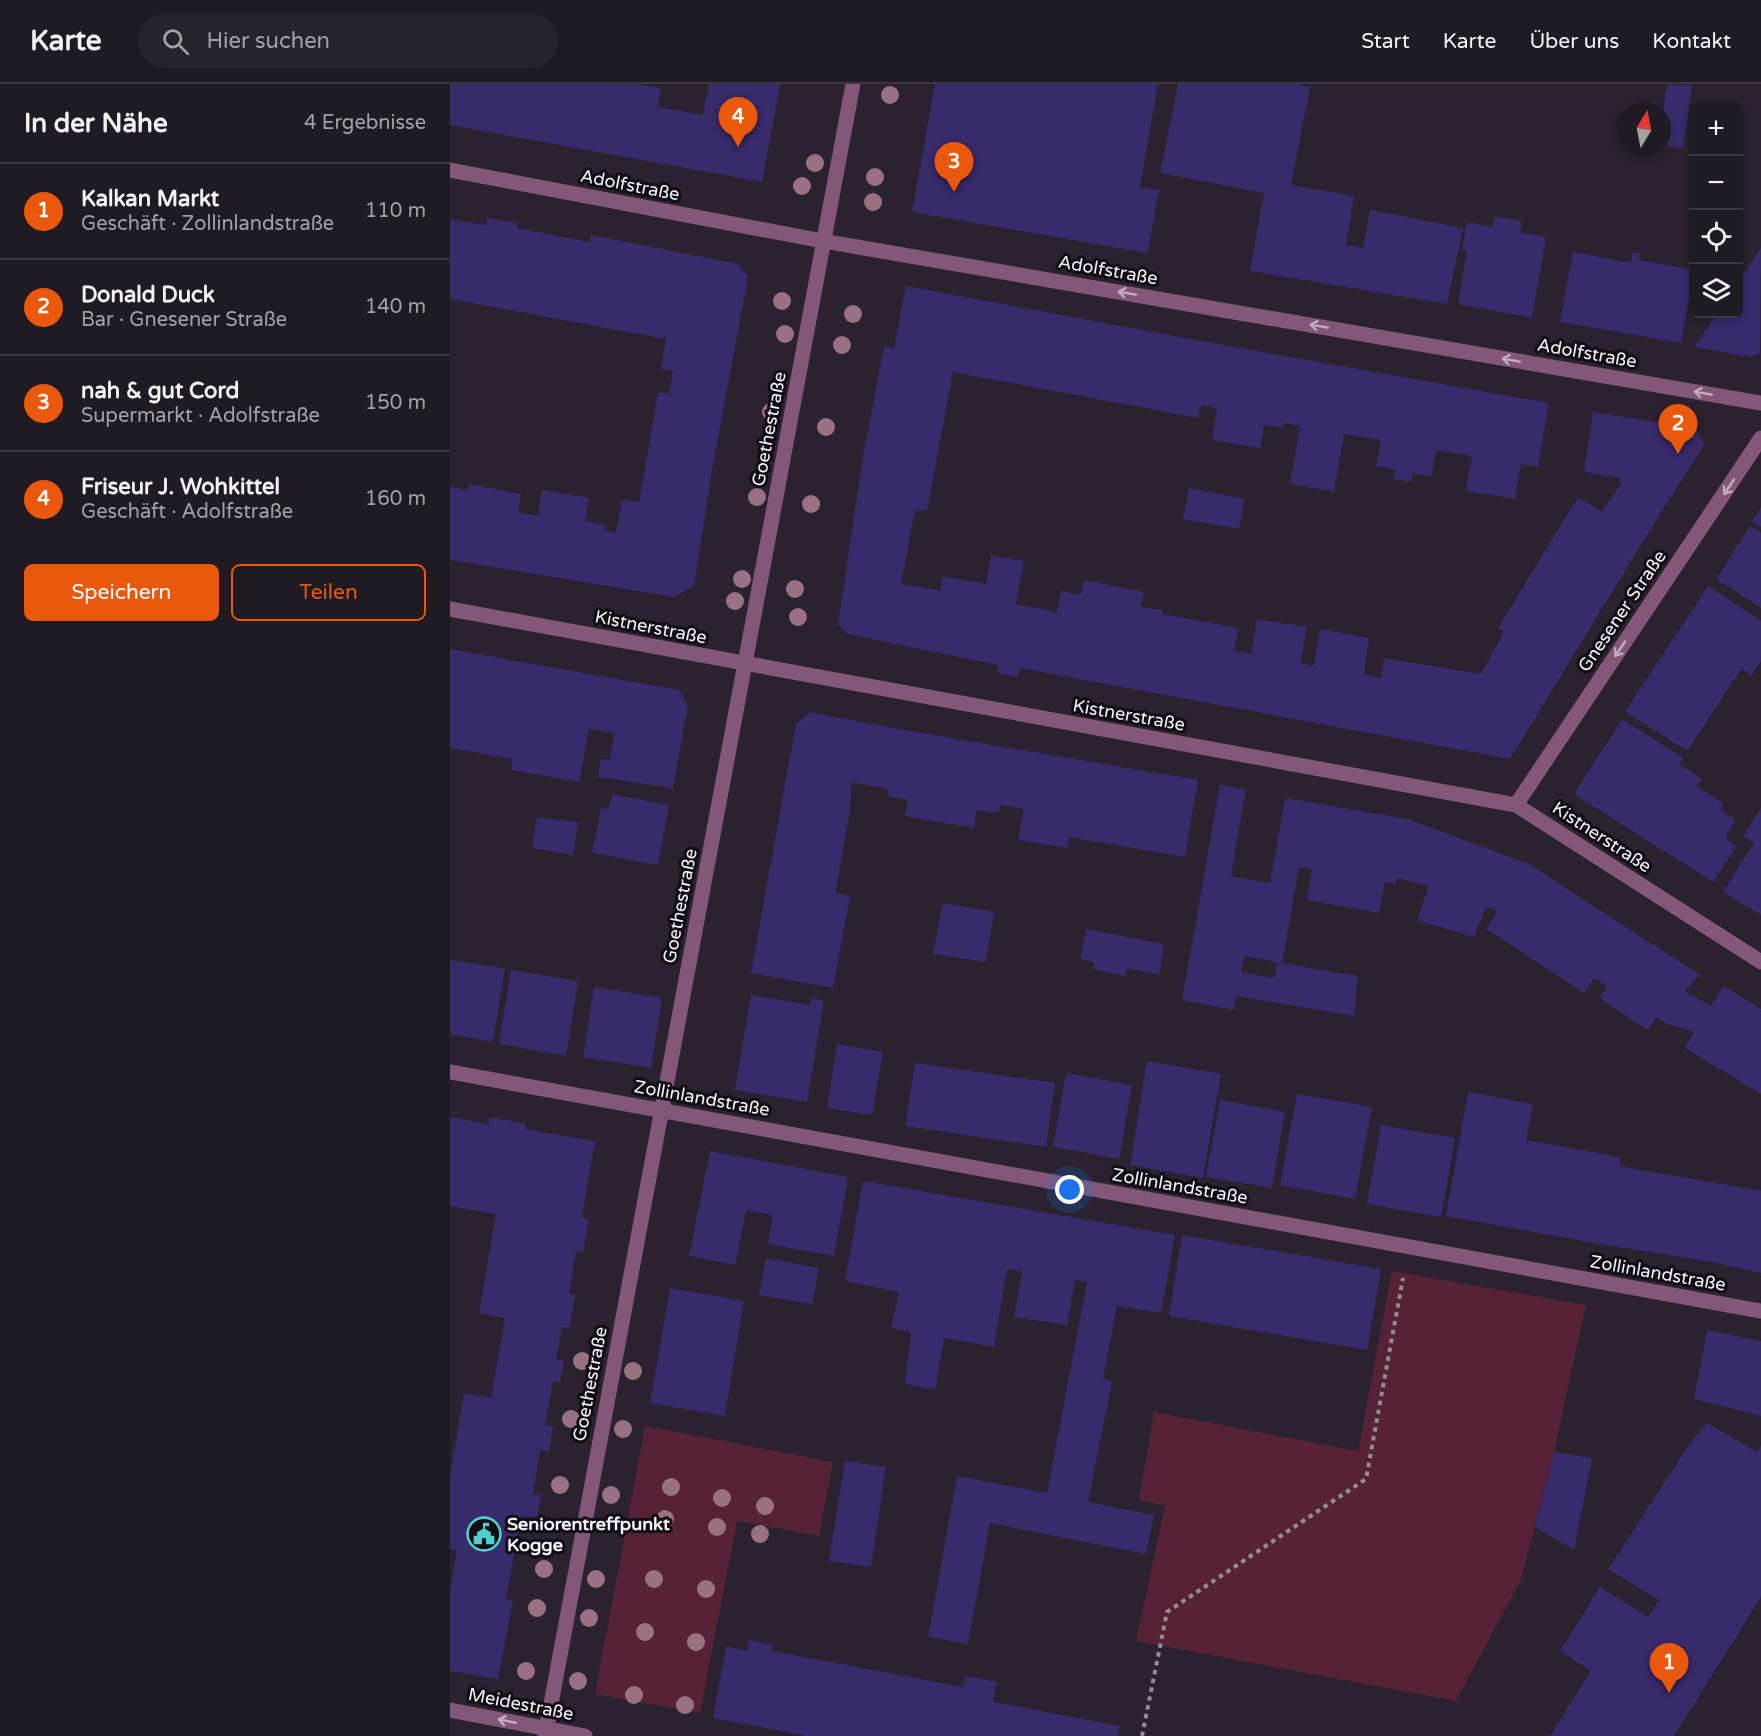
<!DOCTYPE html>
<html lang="de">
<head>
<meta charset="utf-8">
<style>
  :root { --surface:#201a23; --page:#28232b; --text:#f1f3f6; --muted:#a2a1a6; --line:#3d3841; --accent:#ea580c }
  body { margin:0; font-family:"Varela Round",sans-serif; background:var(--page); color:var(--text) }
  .controls { position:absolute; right:18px; top:18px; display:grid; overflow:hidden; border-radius:9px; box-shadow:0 3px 9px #0003 }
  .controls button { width:54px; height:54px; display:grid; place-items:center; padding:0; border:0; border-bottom:2px solid var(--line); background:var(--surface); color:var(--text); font:30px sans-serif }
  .compass { position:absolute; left:1167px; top:18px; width:54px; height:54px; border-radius:50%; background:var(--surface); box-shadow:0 3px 9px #0003; rotate:10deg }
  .you { position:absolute; left:620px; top:1106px; width:21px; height:21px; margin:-15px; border:4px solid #fff; border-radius:50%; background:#1a73e8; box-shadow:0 0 0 9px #1a73e833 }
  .badge { display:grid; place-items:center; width:39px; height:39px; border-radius:50%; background:var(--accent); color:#fff; font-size:20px; font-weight:700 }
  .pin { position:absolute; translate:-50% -50px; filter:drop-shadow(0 2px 3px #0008) }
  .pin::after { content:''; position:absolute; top:32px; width:21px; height:18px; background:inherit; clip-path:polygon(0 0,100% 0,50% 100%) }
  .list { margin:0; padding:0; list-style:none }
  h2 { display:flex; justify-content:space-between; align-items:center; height:78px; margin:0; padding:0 24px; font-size:26px }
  h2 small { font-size:20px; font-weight:400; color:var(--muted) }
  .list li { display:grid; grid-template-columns:39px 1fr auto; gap:18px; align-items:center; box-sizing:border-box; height:96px; padding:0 24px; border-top:2px solid var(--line) }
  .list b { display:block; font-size:22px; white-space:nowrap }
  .list p { margin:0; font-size:20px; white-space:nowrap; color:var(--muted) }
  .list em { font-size:20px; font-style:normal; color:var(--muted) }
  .actions { display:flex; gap:12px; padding:18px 24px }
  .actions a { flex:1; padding:14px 0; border:2px solid var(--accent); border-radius:9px; text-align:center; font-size:21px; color:var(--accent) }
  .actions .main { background:var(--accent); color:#fff }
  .icon { flex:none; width:33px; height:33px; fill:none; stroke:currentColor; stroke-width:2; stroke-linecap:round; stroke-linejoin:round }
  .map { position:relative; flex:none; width:1311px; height:1652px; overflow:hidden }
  header { display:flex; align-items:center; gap:36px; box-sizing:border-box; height:84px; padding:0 30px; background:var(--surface); border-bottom:2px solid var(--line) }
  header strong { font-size:28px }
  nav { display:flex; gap:33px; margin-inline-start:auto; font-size:21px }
  .search { width:420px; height:54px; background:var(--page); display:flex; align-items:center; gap:15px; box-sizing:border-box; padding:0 21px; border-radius:33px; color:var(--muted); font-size:22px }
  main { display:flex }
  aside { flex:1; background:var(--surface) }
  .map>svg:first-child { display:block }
</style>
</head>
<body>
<header>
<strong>Karte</strong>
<div class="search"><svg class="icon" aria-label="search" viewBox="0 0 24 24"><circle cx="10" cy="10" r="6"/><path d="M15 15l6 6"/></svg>Hier suchen</div>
<nav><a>Start</a><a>Karte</a><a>Über uns</a><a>Kontakt</a></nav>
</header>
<main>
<aside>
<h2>In der Nähe<small>4 Ergebnisse</small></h2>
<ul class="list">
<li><span class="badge">1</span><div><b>Kalkan Markt</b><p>Geschäft · Zollinlandstraße</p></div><em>110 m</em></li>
<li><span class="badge">2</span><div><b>Donald Duck</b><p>Bar · Gnesener Straße</p></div><em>140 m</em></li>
<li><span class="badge">3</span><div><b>nah &amp; gut Cord</b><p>Supermarkt · Adolfstraße</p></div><em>150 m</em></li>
<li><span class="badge">4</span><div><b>Friseur J. Wohkittel</b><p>Geschäft · Adolfstraße</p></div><em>160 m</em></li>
</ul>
<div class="actions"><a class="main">Speichern</a><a>Teilen</a></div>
</aside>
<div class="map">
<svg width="1311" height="1652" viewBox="0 0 1311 1652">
  <rect width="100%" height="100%" fill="#2a222f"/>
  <!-- green -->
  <g fill="#562235">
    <path d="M942,1187l194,34 -32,147 -33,128 -65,121 -320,-60 29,-135 -26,-6 15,-88 204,39z"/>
    <path d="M195,1342l188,36 -14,74 -82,-15 -37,192 -105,-19z"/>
  </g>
  <!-- building -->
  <g fill="#382a6b" fill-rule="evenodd">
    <path d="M0,0h186l25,4 -3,19 45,8 6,-31h71l-18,98 -312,-57z"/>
    <path d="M485,0h223l-18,103 19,3 -11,63 -236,-41z"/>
    <path d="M728,0h119l13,3 -19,98 63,11 -8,49 17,3 7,-38 93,18 -16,76 -197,-33 14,-78 -104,-20z"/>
    <path d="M1217,0l25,2 -9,62 -21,-3v-26z"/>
    <path d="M1045,132l27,5 -2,11 26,5 -14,81 -74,-14 9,-53 -5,-1 5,-28 26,5z"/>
    <path d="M37,134l31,5 -1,5 72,14 2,-7 147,29 10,13 -35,187 -19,122 -20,11 -224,-37v-73l18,3 1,-6 52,10 -3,18 20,4 4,-26 47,8 -4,23 21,4 -1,6 11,2 6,-33 17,2 19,-110 11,2 4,-23 -12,-2 5,-30 -216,-40v-80l36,6z"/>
    <path d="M1311,164l-1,105 -9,4 -57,-10 23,-33h21v-32z"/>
    <path d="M1123,168l58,11 2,-11 7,1 -1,7 55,10 -13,73 -121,-21z"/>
    <path d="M456,202l306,57 337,60 -11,64 -17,-3 -6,35 -49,-8 6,-35 -36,-6 -5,27 -19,-4 -1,9 -18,-3 2,-9 -19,-4 5,-26 -37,-6 -10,58 -44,-8 10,-58 -16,-3 -1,5 -19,-3 -4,23 -48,-8 5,-32 -16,-3 -3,13 -245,-46 -26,139 -12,-1 -14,74 39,6 3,-14 43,8 5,-28 33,5 -8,43 41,8 4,-21 20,4 3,-15 60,12 -3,15 21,3v4l76,14 -4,23 17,3 6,-35 50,8 -7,36 8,2 6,1 6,-37 49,9 -5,36 4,2 13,2 3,-20 97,16 23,-43 -6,-3 80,-131 24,15 19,-28 -2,-6 -35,-6 9,-60 104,17 7,16 -59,93 -135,221 -490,-91 -2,9 -21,-4 1,-8 -151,-31 -9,-10 25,-167 21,-111 10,2z"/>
    <path d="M739,404l55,11 -5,30 -56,-10z"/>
    <path d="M1311,423v20l-9,-6z"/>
    <path d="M1300,442l11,7v75l-45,-29z"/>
    <path d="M1258,502l53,35v40l-9,14 -11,-6 -54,82 -62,-40z"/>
    <path d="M0,565l229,41 9,15 -15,83 -75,-11 3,-18 9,1 4,-27 -25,-4 -10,53 -68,-12 2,-11 -63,-11z"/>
    <path d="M360,628l88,17 300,51 -13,77 -116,-20 -2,11 -49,-8 6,-31 -24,-4 -1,8 -22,-3 -3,18 -69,-12 3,-16 -21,-4 1,-7 -36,-7 -3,35 -14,76 15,3 -17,92 -82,-15 45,-249z"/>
    <path d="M1172,635l61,39 -4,6 23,15 -5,7 27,18 -3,6 15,10 -11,18 12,8 -24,36 -139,-88z"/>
    <path d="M770,701l26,4 -15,87 39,7 15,-85 123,21 121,45 171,111 -15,16 26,15 12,-20 38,23v85l-76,-46 9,-16 -26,-8 -12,-7 -8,13 -49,-32 8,-12 -13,-8 -10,15 -98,-64 12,-18 -12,-4 -12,30 -57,-17 12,-34 -32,-8 -1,6 -11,-2 -6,31 -72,-13 5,-31 -13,-2 -17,96 76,13 -4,40 -118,-20 -2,14 -52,-10zM794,872l33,6 -2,16 -34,-6z"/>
    <path d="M162,710l57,11 -11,60 -66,-12 9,-45 8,1z"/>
    <path d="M1311,724v107l-38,-23 31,-49 -11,-7z"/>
    <path d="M87,733l41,5 -5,33 -41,-7z"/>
    <path d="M493,819l51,9 -8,50 -53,-8z"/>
    <path d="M636,845l78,15 -5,31 -32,-7 -2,8 -32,-7 1,-7 -14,-3z"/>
    <path d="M0,876l55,8 -12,74 -43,-8z"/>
    <path d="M61,886l67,11 -12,75 -67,-12z"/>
    <path d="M144,903l68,11 -11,70 -68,-11z"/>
    <path d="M301,911l59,10 2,-7 12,2 -17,102 -72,-12z"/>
    <path d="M387,960l46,8 -11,63 -45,-7z"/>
    <path d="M697,977l74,13 -18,104 -73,-13z"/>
    <path d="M465,979l140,20 -9,64 -141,-21z"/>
    <path d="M616,989l66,12 -13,74 -66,-12z"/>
    <path d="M1018,1008l65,12 -7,36 94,17 -1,9 142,25v82l-55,-12 -101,-16 -159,-29z"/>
    <path d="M847,1010l75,13 -17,92 -75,-14z"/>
    <path d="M770,1016l65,12 -13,76 -66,-11z"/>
    <path d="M0,1033l39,7 1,-7 36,7 -1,5 70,12 -13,76 7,2 -6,33 -7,-1 -7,43 6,1 -6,33 -7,-1 -6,32 8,2 -4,21 -7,-1 -8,44 8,1 -4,26 -9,-2 -7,44 8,1 -4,23 -16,-2 -15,83 7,1 -15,79 -48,-8v-79l7,-42 -7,-1v-74l14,-82 27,5 14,-80 -26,-5 17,-99 -46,-8z"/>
    <path d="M931,1041l74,13 -14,79 -74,-13z"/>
    <path d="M260,1067l138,26 -14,79 -66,-12 5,-29 -27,-5 -11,55 -46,-9z"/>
    <path d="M413,1097l312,54 -14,78 -44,-7 -14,73 9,2 -24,121 66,13 -8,39 -156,-31 -22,121 -40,-7 29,-161 90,17 40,-211 -12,-2 -8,45 -53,-8 8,-46 -15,-2 -13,78 -50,-9 -9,52 -30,-6 6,-52 -20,-4 8,-36 -54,-11z"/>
    <path d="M732,1151l199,34 -14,81 -198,-34z"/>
    <path d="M316,1174l53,10 -7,36 -53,-9z"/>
    <path d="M220,1204l74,13 -19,115 -75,-13z"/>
    <path d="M1257,1246l54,11v75l-67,-17z"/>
    <path d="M1257,1339l50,29 4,-6v151l-87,139h-124l41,-65 -31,-20 40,-64 48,30 11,-17 -51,-31 83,-127z"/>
    <path d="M1104,1368l38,6 -18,92 -39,-23z"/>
    <path d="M395,1377l41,6 -15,100 -42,-6z"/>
    <path d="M299,1556l24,5 -1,6 191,36 2,-11 32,6 -4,20 127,24 -2,10h-312l-93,-18 13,-72 21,5z"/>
  </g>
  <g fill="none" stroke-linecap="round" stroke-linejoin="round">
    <!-- path -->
    <path stroke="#938c97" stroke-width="4" stroke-dasharray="4.5 4.5" stroke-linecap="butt" d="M692,1652l25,-124 199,-133 37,-201"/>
    <!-- minor -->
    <g stroke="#845779" stroke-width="15">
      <path d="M0,86l373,71 938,162"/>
      <path d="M0,525l1066,196 245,157"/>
      <path d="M1066,721l245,-367"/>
      <path d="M0,988l1311,239"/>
      <path d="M0,1626l135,26"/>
      <path d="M95,1652l308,-1652"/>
    </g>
  </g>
  <!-- trees -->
  <g fill="#9a7182">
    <circle cx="440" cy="11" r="9"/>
    <circle cx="365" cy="79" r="9"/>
    <circle cx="425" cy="93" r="9"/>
    <circle cx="352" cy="102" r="9"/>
    <circle cx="423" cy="118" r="9"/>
    <circle cx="332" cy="217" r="9"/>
    <circle cx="403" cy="230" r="9"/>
    <circle cx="335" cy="250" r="9"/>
    <circle cx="392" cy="261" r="9"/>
    <circle cx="321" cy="328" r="9"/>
    <circle cx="376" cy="343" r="9"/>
    <circle cx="307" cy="413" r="9"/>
    <circle cx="361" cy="420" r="9"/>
    <circle cx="292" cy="495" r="9"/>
    <circle cx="345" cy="505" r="9"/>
    <circle cx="285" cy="517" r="9"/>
    <circle cx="348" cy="533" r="9"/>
    <circle cx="132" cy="1277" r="9"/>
    <circle cx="183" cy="1287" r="9"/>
    <circle cx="121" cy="1335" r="9"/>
    <circle cx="173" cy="1345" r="9"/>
    <circle cx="110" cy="1401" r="9"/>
    <circle cx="221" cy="1403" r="9"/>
    <circle cx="161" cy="1411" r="9"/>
    <circle cx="272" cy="1414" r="9"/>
    <circle cx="315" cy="1422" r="9"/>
    <circle cx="215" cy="1435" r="9"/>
    <circle cx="267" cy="1443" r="9"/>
    <circle cx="310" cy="1450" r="9"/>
    <circle cx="94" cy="1485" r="9"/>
    <circle cx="146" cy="1495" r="9"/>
    <circle cx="204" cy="1495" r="9"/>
    <circle cx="256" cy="1505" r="9"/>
    <circle cx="87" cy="1524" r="9"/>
    <circle cx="139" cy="1534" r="9"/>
    <circle cx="195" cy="1548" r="9"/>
    <circle cx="246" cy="1558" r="9"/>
    <circle cx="76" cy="1587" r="9"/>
    <circle cx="128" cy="1597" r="9"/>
    <circle cx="184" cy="1611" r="9"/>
    <circle cx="235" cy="1621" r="9"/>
  </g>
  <!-- one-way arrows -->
  <defs><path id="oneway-shaft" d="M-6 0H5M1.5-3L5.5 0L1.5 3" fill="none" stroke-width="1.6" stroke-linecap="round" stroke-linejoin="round" transform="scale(1.5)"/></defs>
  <g stroke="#c4acc0">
    <use href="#oneway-shaft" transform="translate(677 209) rotate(-170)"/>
    <use href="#oneway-shaft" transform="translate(869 242) rotate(-170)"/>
    <use href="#oneway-shaft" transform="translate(1061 276) rotate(-170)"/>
    <use href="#oneway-shaft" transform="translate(1253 309) rotate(-170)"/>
    <use href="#oneway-shaft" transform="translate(1279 403) rotate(124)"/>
    <use href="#oneway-shaft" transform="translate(1170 565) rotate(124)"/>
    <use href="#oneway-shaft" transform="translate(57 1637) rotate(-169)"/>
  </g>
  <!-- icons -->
  <defs>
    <symbol id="civic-ring" viewBox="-11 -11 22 22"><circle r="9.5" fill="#110d13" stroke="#52cdcd" stroke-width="1.5"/><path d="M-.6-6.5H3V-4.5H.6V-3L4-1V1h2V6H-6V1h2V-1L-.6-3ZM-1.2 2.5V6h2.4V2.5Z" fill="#52cdcd"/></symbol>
  </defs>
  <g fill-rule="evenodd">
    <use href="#civic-ring" x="15" y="1431" width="38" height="38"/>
  </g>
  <g text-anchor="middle" stroke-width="6" stroke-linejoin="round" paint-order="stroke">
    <!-- street labels -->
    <g font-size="18" fill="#f8f2fb" stroke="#110d13">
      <text transform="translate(180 101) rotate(11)" y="6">Adolfstraße</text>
      <text transform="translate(658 186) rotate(10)" y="6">Adolfstraße</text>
      <text transform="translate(1137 269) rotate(10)" y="6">Adolfstraße</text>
      <text transform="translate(319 345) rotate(-79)" y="6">Goethestraße</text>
      <text transform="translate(1172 527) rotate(-56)" y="6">Gnesener Straße</text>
      <text transform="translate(201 543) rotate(11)" y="6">Kistnerstraße</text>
      <text transform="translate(679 631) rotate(10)" y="6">Kistnerstraße</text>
      <text transform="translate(1152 753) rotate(33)" y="6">Kistnerstraße</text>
      <text transform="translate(230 822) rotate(-79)" y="6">Goethestraße</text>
      <text transform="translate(252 1014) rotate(10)" y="6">Zollinlandstraße</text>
      <text transform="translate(730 1102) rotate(10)" y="6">Zollinlandstraße</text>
      <text transform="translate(1208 1189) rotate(10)" y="6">Zollinlandstraße</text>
      <text transform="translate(140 1300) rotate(-79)" y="6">Goethestraße</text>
      <text transform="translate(71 1620) rotate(11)" y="6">Meidestraße</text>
    </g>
    <!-- poi labels -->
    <g font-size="18" font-weight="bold" fill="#f8f2fb" stroke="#110d13" text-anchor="start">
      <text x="57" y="1446">Seniorentreffpunkt<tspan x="57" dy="21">Kogge</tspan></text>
    </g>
  </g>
</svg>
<div class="controls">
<button>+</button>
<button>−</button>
<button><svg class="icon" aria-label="locate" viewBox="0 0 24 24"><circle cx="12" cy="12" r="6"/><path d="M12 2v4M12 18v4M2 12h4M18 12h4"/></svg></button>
<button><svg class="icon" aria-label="layers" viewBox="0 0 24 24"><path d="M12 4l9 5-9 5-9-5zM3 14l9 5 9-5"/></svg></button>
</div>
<svg class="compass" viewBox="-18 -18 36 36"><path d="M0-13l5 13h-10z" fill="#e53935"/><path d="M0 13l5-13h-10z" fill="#a2a1a6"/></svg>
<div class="you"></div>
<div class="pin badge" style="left:1219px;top:1609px">1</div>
<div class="pin badge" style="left:1228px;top:370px">2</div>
<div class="pin badge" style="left:504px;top:108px">3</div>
<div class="pin badge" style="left:288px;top:63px">4</div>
</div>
</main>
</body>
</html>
